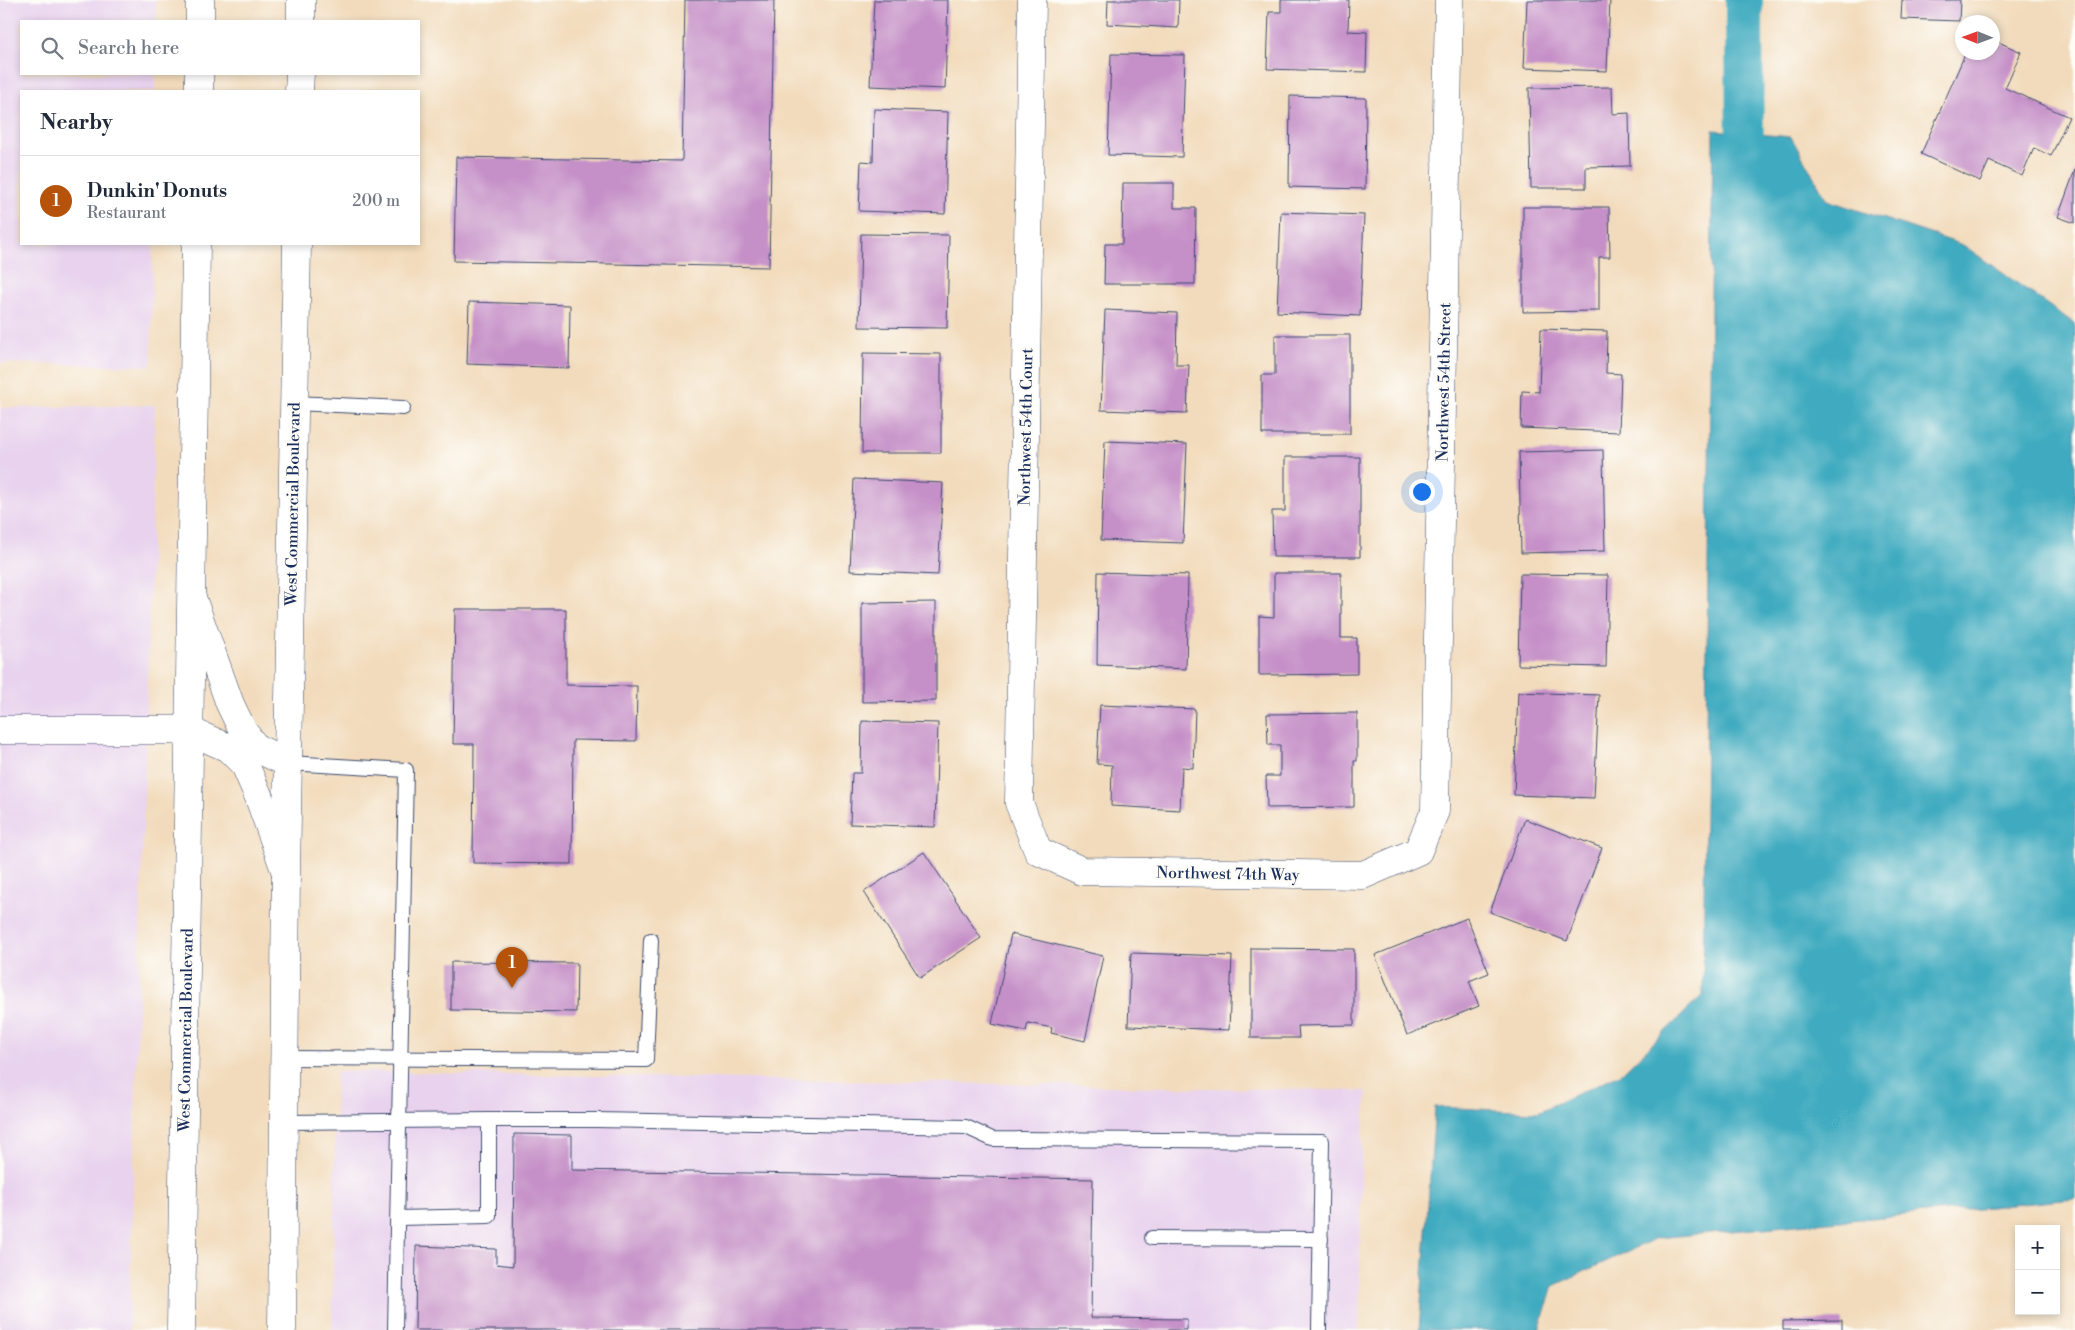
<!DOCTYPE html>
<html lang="en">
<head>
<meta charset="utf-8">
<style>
  :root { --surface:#fff; --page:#f2f2f3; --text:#1f2937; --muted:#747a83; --line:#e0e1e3; --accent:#b45309 }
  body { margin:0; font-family:"Libre Bodoni",serif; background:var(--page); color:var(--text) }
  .controls { position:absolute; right:15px; bottom:15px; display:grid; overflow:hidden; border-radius:0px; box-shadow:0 2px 8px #0003 }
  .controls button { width:45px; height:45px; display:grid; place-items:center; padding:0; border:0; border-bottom:1px solid var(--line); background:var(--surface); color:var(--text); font:25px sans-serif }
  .compass { position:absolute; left:1955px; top:15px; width:45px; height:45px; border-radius:50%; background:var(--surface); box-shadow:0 2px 8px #0003; rotate:271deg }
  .you { position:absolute; left:1421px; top:491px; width:18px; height:18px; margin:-12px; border:4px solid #fff; border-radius:50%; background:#1a73e8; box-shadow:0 0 0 8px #1a73e833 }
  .badge { display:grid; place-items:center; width:32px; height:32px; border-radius:50%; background:var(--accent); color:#fff; font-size:16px; font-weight:700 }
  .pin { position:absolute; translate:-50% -41px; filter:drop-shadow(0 1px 2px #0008) }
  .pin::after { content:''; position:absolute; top:26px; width:18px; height:15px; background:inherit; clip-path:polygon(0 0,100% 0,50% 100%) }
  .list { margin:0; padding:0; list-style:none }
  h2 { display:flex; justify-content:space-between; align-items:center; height:65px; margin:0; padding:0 20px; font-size:21px }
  h2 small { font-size:16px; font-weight:400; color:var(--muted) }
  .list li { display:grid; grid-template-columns:32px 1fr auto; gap:15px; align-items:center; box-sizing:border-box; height:90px; padding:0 20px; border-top:1px solid var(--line) }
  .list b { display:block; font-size:19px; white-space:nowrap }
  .list p { margin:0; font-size:16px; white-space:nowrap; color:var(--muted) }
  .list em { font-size:16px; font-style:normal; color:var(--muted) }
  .icon { flex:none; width:28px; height:28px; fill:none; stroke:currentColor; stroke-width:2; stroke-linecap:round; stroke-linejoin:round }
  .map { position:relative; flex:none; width:2075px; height:1330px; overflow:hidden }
  .search { position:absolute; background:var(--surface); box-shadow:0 2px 8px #0003; left:20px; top:20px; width:400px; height:55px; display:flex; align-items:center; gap:12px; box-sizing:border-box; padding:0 18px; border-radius:0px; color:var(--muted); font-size:19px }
  .panel { position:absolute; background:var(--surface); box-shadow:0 2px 8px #0003; left:20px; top:90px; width:400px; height:155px; border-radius:0px }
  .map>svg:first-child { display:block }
</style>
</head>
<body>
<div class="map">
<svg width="2075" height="1330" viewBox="0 0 2075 1330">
  <rect width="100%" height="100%" fill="#fdfcf7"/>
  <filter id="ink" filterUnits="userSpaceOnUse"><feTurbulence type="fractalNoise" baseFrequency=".02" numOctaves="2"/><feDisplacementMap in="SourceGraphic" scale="10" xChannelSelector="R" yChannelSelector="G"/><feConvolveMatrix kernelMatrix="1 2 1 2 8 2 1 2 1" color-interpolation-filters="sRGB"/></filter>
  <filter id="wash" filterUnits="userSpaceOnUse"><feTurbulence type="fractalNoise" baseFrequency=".0096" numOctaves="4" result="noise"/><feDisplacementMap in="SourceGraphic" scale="20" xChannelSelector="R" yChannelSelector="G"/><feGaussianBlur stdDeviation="1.12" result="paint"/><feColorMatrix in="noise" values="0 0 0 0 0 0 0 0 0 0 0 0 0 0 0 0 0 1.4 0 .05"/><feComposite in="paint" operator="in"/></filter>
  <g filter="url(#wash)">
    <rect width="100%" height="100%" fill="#f2dbbc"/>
    <!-- built -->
    <g fill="#e8d2ee">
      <path d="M0,0h156v21h-135v53h134v17h-134v153h132l-2,122 -151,-3z"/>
      <path d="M155,405l-26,925h-129v-922z"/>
      <path d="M336,1071l1031,20 -5,52 -3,187h-1027z"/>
    </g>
    <!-- water -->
    <path fill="#40abc0" stroke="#2e6d8f" d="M1713,130l78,7 36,63 136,45 112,79v875l-418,39 -104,48 -14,44h-120l16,-223 103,5 84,-39 81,-78z"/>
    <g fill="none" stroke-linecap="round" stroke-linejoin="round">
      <!-- canal -->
      <path stroke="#40abc0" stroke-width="38" d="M1744,0l1,185"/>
    </g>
    <g id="blocks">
      <!-- building -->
      <g fill="#c58fc7">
        <path d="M685,0h89l-5,267 -315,-6 2,-104 226,4z"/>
        <path d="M874,0h74l-3,89 -75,-3z"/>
        <path d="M1108,0h71l-1,28 -71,-4z"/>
        <path d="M1281,0h68l-1,31 19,1 -1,40 -99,-3 2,-57h12z"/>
        <path d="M1527,0h83l-3,71 -83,-3z"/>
        <path d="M1902,0h58l-1,21 -58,-2z"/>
        <path d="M1992,39l29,13 -16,36 64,29 -18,39 -17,-8 -12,28 -33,-15 -9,20 -59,-27 45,-102h26z"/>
        <path d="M1111,54l74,1 -3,102 -74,-2z"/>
        <path d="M1612,87l1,27 16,-1 1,53 -44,1v21h-55l-2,-100z"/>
        <path d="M1290,96l76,2 -1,91 -76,-2z"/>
        <path d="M874,109l74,3 -3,102 -86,-3 2,-50 12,1z"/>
        <path d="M2075,170v53l-17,-6z"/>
        <path d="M1123,183h51v25h22l-1,76h-91l1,-40h17z"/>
        <path d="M1523,207h86l1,50h-11v54l-76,1z"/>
        <path d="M1281,212l83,3 -4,101 -83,-4z"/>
        <path d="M861,234l88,1 -2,93 -88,-1z"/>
        <path d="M469,302l101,3 -1,63 -102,-4z"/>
        <path d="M1105,310l72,3 -1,52h13l-2,48 -86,-3z"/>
        <path d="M1541,329l66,2 -1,42 15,1 -2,58 -98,-4 1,-37 17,1z"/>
        <path d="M1275,335h75v99h-88v-59h13z"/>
        <path d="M863,353l78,1v99h-79z"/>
        <path d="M1105,441l82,3 -4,99 -82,-3z"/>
        <path d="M1603,450l2,101 -84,2 -2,-101z"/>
        <path d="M1285,457h75v100h-87l-1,-46h13z"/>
        <path d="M854,479l89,4 -5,92 -88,-4z"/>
        <path d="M1098,572l90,3 -2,94 -89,-4z"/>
        <path d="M1274,573h67v65h16v36l-98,1v-59l15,1z"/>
        <path d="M1520,574l88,1 -2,92 -88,-2z"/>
        <path d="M936,602v99l-74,1v-99z"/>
        <path d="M455,609h111v76l71,1 -1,55 -63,-1 -1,124 -99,-1 1,-119h-21z"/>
        <path d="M1518,692l81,3 -5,103 -80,-3z"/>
        <path d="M1100,705l95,4 -2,59 -11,-1 -2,43 -69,-4 1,-41 -15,-1z"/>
        <path d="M1357,713v48h-3v46l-87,1 -1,-32h14v-31h-12l-1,-31z"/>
        <path d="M862,721l76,2 -3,104 -85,-3 2,-51h9z"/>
        <path d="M1525,819l77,29 -35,93 -77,-29z"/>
        <path d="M924,852l57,86 -61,40 -56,-86z"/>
        <path d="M1467,918l22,55 -20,8 10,25 -72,29 -32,-80z"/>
        <path d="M1011,934l92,22 -18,85 -34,-8 1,-5 -24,-5 -2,8 -34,-7z"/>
        <path d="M1251,948l103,1v76l-56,1 1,12h-48z"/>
        <path d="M1131,953l101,3 -3,74 -101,-4z"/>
        <path d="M451,962l126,1 -1,49 -125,-2z"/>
        <path d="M514,1134l58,1v35l521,9 -2,139 96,1v11h-772l1,-84 80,3v15l17,2z"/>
        <path d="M1842,1320v10h-59v-9z"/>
      </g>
    </g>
  </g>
  <g filter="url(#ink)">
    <use href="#blocks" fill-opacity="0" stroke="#3b496c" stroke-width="1"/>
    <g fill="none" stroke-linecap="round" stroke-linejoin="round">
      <defs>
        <g id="lane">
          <path d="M294,403l109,5"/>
          <path d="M288,763l118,7 -11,560"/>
          <path d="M284,1058l362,2 5,-120"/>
          <path d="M489,1120h108l369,7 26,12 330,2 -3,189"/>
          <path d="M284,1122l205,-2v96l-91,2"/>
          <path d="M1152,1238l169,1"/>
        </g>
        <g id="street">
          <path d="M1032,0l-13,803 19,48 44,20 281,4 55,-24 17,-40 14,-811"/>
          <path d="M192,598l38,106 13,27 13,17 32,15"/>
          <path d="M0,730h188l40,18 17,17 13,30 27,75"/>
        </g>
        <g id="highway">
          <path d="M200,21v-21"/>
          <path d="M301,21v-21"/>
          <path d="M199,91v-17"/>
          <path d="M299,91l1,-17"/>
          <path d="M181,1330l15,-1086"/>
          <path d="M282,1330l4,-458 11,-628"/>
        </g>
      </defs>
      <!-- lane casing -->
      <use href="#lane" stroke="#3b496c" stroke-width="16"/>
      <!-- street casing -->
      <use href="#street" stroke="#3b496c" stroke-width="29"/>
      <!-- highway casing -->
      <use href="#highway" stroke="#3b496c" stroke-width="29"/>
      <!-- lane -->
      <use href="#lane" stroke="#fff" stroke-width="14"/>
      <!-- street -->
      <use href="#street" stroke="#fff" stroke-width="28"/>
      <!-- highway -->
      <use href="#highway" stroke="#fff" stroke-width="28"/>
    </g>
  </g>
  <g text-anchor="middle" stroke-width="5" stroke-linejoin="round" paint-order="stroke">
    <!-- street labels -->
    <g font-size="16" fill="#1b2f5e" stroke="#fdfcf7">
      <text transform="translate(1443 382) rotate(-89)" y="6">Northwest 54th Street</text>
      <text transform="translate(1025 427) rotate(-89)" y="6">Northwest 54th Court</text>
      <text transform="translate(292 504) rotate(-89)" y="6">West Commercial Boulevard</text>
      <text transform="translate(1228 873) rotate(1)" y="6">Northwest 74th Way</text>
      <text transform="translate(185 1030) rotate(-89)" y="6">West Commercial Boulevard</text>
    </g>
  </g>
</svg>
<div class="controls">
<button>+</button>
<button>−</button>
</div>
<svg class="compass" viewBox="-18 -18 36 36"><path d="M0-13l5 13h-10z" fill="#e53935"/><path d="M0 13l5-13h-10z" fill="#747a83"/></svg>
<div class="you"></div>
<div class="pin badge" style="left:512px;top:988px">1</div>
<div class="search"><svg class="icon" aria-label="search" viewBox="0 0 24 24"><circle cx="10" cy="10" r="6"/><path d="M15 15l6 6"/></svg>Search here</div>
<section class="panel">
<h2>Nearby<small></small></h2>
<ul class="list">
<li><span class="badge">1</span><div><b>Dunkin' Donuts</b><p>Restaurant</p></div><em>200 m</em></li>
</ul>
</section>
</div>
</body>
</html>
